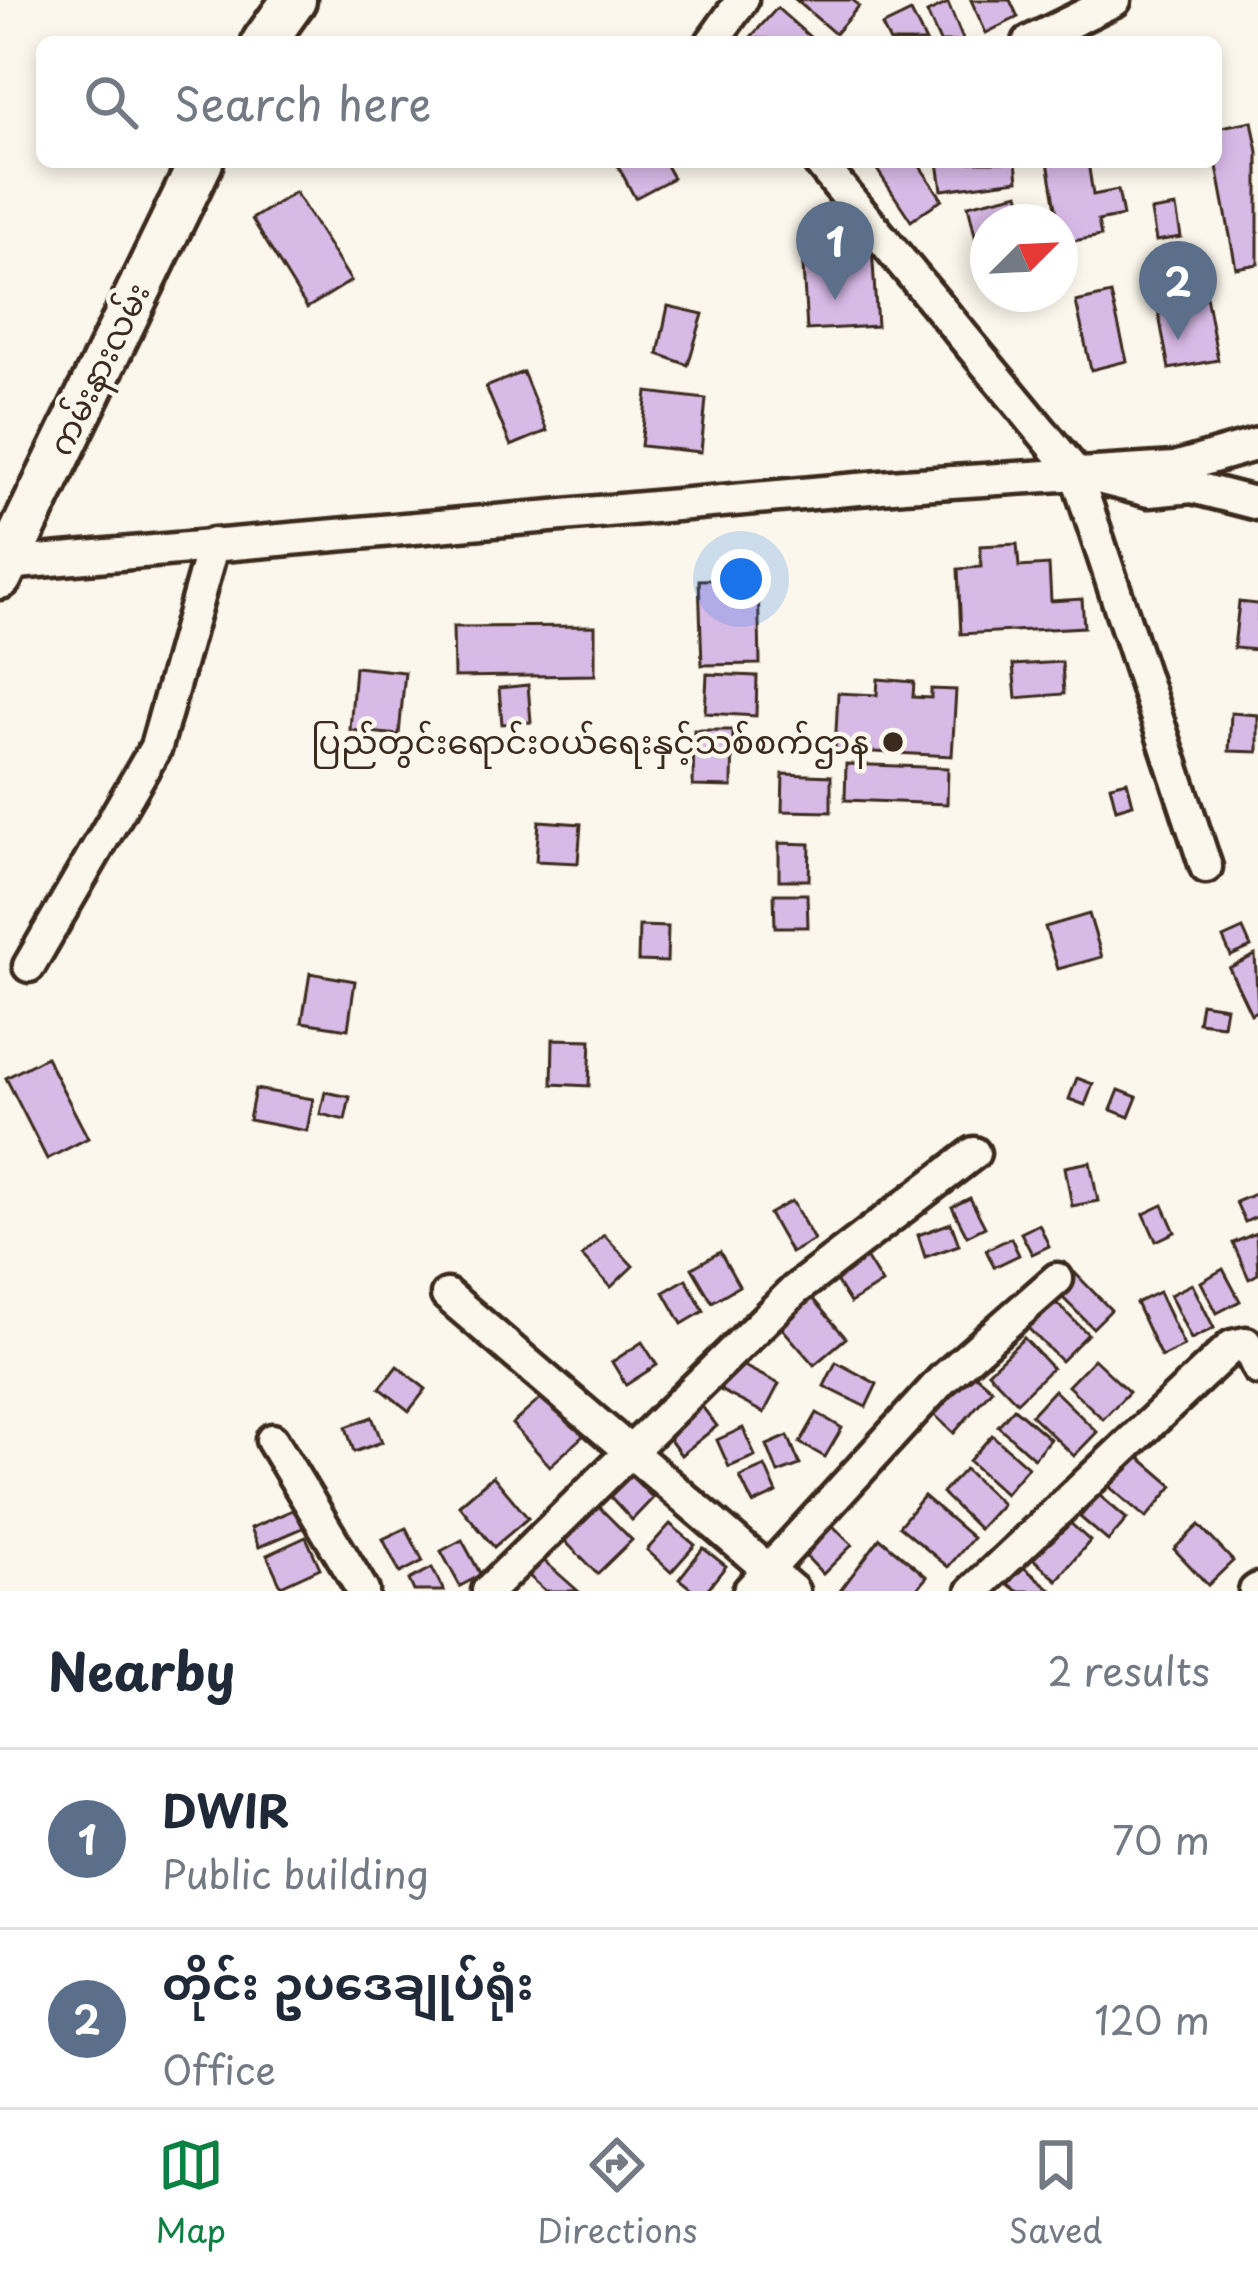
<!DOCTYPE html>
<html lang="en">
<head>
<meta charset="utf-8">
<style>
  :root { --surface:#fff; --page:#f6f6f7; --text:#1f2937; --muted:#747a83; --line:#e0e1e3; --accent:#0b8043 }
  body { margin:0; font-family:"Playpen Sans","Noto Sans Myanmar",sans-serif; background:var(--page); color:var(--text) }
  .compass { position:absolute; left:970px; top:204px; width:108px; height:108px; border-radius:50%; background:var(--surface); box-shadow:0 6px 18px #0003; rotate:66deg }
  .you { position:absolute; left:741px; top:579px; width:42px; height:42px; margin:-30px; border:9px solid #fff; border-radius:50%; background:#1a73e8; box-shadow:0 0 0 18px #1a73e833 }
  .badge { display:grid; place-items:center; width:78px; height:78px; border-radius:50%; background:var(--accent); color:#fff; font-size:39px; font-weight:700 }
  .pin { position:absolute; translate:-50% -99px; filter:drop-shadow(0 3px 6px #0008) }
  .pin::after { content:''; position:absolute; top:63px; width:42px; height:36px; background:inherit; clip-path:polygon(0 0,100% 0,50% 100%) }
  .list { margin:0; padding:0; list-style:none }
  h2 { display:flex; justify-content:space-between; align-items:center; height:156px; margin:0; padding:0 48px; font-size:51px }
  h2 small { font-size:39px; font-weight:400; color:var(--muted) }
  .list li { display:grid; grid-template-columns:78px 1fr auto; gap:36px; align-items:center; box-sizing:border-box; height:180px; padding:0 48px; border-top:3px solid var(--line) }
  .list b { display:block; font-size:45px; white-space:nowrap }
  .list p { margin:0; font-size:39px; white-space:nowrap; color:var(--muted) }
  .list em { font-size:39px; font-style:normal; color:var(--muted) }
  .icon { flex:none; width:66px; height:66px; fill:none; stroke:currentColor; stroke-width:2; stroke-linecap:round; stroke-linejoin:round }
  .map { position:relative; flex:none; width:1258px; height:1591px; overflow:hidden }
  .search { position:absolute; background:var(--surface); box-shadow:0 6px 18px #0003; left:36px; right:36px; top:36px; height:132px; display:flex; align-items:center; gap:30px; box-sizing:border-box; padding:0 42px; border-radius:18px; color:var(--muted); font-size:45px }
  .sheet { height:516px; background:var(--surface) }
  nav { display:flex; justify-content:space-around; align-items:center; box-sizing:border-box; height:168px; border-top:3px solid var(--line); background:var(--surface); font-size:33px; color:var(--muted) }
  nav a { display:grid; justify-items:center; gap:6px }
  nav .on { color:var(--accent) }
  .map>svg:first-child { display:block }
</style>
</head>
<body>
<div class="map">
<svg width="1258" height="1591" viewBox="0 0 1258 1591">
  <rect width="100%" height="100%" fill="#fbf7ec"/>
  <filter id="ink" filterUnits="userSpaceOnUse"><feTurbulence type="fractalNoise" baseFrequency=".00833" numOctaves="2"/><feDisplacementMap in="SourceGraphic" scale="24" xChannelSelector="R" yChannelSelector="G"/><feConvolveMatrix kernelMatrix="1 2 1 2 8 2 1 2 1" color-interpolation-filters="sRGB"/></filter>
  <g filter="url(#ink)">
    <!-- building -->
    <g fill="#d8bae7" stroke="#3b2a1e" stroke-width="3">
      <path d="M796,0h57l6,6 -24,28z"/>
      <path d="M971,0h39l8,17 -32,16z"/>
      <path d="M948,3l16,39h-24l-13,-29z"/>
      <path d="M777,8l34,30 -3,4 -58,-4z"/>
      <path d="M911,12l15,30h-36l-8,-16z"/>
      <path d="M1252,121l6,31v112l-22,4 -20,-107v-33z"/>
      <path d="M616,162h48l9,16 -38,20z"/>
      <path d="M872,162h45l25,37 -31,22z"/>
      <path d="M938,162h78l2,18 -76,10z"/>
      <path d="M1048,162h40l5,33 25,-5 5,26 -25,5 3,15 -39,7z"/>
      <path d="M295,192l56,89 -44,27 -55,-89z"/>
      <path d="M1019,193l7,29h-38v43l-6,1 -14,-61z"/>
      <path d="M1176,207l5,30 -25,4 -5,-30z"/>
      <path d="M872,247l5,79 -70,4 -5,-79z"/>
      <path d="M1199,258l19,102 -49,9 -19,-102z"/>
      <path d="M1111,294l16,67 -36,9 -15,-68z"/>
      <path d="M668,306l35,8 -15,51 -30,-11z"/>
      <path d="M523,372l24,59 -36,15 -25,-59z"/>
      <path d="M647,392l59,7 -5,53 -60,-6z"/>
      <path d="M1017,544l2,23 30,-2 2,36 31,-2 2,28 -123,7 -3,-65 23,-2 -1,-21z"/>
      <path d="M758,579l2,85 -58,1 -3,-85z"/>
      <path d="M1239,602l19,2v46l-24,-2z"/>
      <path d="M595,626v49l-141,2 -1,-50z"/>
      <path d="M1062,662l2,32 -48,4 -3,-33z"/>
      <path d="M355,667l50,5 -6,63 -49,-5z"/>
      <path d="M707,674l50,2 -1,40 -51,-3z"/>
      <path d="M878,679l36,3 -1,15 18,1v-9l25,1 -4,66 -117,-6 3,-57 39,2z"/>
      <path d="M528,685l3,37 -29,2 -3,-36z"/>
      <path d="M1231,713l27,2v37l-29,-1z"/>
      <path d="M694,730h39l-1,57 -39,-1z"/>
      <path d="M846,764l102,4 -1,36 -102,-4z"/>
      <path d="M783,774l48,2v36l-49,-1z"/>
      <path d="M1127,781l6,23 -17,5 -6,-24z"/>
      <path d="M539,821l42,3 -3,39 -42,-2z"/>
      <path d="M779,843l31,1 -1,36h-30z"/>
      <path d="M774,894h33l1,33h-33z"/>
      <path d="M1089,914l13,43 -44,12 -13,-42z"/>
      <path d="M639,926l29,1 -1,35 -29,-1z"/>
      <path d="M1243,929l8,18 -20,9 -8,-18z"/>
      <path d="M1255,955l3,55 -7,4 -22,-46z"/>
      <path d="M310,973l45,8 -7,48 -46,-7z"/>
      <path d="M1201,1003l25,4 -3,18 -25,-3z"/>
      <path d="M553,1039l38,1 -2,46 -37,-2z"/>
      <path d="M46,1057l42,81 -41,21 -41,-81z"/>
      <path d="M1077,1078l16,6 -8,21 -16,-6z"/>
      <path d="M255,1089l58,10 -6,32 -58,-11z"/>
      <path d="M1119,1090l18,7 -8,20 -18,-7z"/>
      <path d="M325,1092l25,5 -5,23 -25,-6z"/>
      <path d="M1090,1162l8,39 -26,5 -7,-39z"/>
      <path d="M1257,1193l1,23 -13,6 -9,-20z"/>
      <path d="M970,1198l15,29 -18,9 -15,-29z"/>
      <path d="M792,1201l22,39 -23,13 -22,-39z"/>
      <path d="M1163,1205l12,27 -19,9 -12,-27z"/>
      <path d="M951,1223l8,22 -34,12 -7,-22z"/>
      <path d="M1039,1224l10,22 -17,8 -11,-21z"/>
      <path d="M1256,1233l2,41 -9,5 -16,-36z"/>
      <path d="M604,1235l29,31 -22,21 -29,-31z"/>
      <path d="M1011,1238l8,17 -25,12 -8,-17z"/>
      <path d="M720,1252l19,34 -27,16 -20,-34z"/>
      <path d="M864,1254l18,29 -32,20 -18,-29z"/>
      <path d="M1223,1269l17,32 -23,12 -16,-31z"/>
      <path d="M1075,1273l36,37 -18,18 -37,-37z"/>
      <path d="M686,1279l18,32 -22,13 -18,-32z"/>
      <path d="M1192,1284l22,44 -23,11 -21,-44z"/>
      <path d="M1159,1292l25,54 -23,11 -25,-54z"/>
      <path d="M812,1298l34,40 -32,27 -34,-39z"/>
      <path d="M1053,1300l35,34 -27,27 -34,-34z"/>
      <path d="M1024,1338l28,30 -35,34 -29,-30z"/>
      <path d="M642,1342l15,23 -31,20 -14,-23z"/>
      <path d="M1094,1359l35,33 -26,27 -35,-33z"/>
      <path d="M734,1361l45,23 -15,29 -44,-23z"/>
      <path d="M836,1362l41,22 -11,23 -42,-21z"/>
      <path d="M397,1366l29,23 -17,22 -29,-23z"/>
      <path d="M965,1366l27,23 -38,44 -26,-24z"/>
      <path d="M1054,1390l43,42 -23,24 -43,-41z"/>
      <path d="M546,1394l38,41 -34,31 -38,-42z"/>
      <path d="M697,1400l20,26 -36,29 -20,-27z"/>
      <path d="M1014,1408l36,31 -16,19 -36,-32z"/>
      <path d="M817,1413l25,15 -17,29 -25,-14z"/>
      <path d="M372,1417l10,25 -28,10 -8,-25z"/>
      <path d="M743,1428l12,28 -26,11 -12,-27z"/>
      <path d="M992,1435l36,32 -23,27 -36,-33z"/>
      <path d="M788,1436l12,29 -22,8 -11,-28z"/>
      <path d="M1132,1451l41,35 -27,32 -41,-35z"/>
      <path d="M765,1466l12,27 -24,11 -13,-27z"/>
      <path d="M965,1469l37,35 -23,25 -37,-36z"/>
      <path d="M629,1474l24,24 -21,22 -24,-26z"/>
      <path d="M493,1476l35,42 -34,29 -35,-42z"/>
      <path d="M1099,1495l28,24 -19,22 -28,-24z"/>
      <path d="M924,1496l49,42 -25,29 -49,-41z"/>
      <path d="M595,1503l37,37 -35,34 -36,-37z"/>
      <path d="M295,1509l8,19 -44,19 -8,-19z"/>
      <path d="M1067,1520l23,21 -33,39 -24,-21z"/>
      <path d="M670,1524l25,21 -24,27 -24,-22z"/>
      <path d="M1199,1525l34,36 -25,24 -34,-36z"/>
      <path d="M833,1526l19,19 -29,29 -19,-20z"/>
      <path d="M406,1528l17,33 -23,12 -17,-34z"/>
      <path d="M306,1537l14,31 -39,18 -14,-31z"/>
      <path d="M880,1538l47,39 -12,14h-75z"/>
      <path d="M462,1540l19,35 -21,11 -19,-35z"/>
      <path d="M703,1548l23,18 -20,25h-12l-15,-12z"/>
      <path d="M542,1559l36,32h-32l-18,-16z"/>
      <path d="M1022,1566l31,25h-36l-9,-7z"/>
      <path d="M432,1568l12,23h-30l-5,-11z"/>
    </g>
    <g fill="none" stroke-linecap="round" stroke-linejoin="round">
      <defs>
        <g id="street">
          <path d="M712,42l30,-42"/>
          <path d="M1029,42l86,-42"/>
          <path d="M819,162l257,311 130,394"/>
          <path d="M1106,480l43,11 43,-4 66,17"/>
          <path d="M6,564l898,-79 271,-17 83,-24"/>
          <path d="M29,966l127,-219 57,-203"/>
          <path d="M447,1295l346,296"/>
          <path d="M272,1440l91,151"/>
          <path d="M488,1591l307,-301 179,-137"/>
          <path d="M749,1591l193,-211 115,-101"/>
          <path d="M973,1591l259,-245 14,-3 12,26"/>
          <path d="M1255,1591l3,-2"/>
        </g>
        <g id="secondary">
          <path d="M264,42l30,-42"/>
          <path d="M0,577l201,-415"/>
        </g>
      </defs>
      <!-- street casing -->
      <use href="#street" stroke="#3b2a1e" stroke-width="39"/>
      <!-- secondary casing -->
      <use href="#secondary" stroke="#3b2a1e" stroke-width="51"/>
      <!-- street -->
      <use href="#street" stroke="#fbf7ec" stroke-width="30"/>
      <!-- secondary -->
      <use href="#secondary" stroke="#fbf7ec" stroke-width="42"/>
    </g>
  </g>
  <!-- markers -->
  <circle fill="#3b2a1e" stroke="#fbf7ec" stroke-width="4.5" cx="893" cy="742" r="12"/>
  <g text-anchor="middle" stroke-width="9" stroke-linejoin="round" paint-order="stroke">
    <!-- street labels -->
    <g font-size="33" fill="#3b2a1e" stroke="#fbf7ec">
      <text transform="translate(99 369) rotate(-64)" y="12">ကမ်းနားလမ်း</text>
    </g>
    <!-- poi labels -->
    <g font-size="33" fill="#3b2a1e" stroke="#fbf7ec" text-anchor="end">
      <text x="869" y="754">ပြည်တွင်းရောင်းဝယ်ရေးနှင့်သစ်စက်ဌာန</text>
    </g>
  </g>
</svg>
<svg class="compass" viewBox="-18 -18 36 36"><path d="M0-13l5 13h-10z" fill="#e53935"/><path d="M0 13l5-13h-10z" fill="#747a83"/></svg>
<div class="you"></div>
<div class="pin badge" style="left:835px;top:300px;background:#5c6f8a">1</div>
<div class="pin badge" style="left:1178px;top:340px;background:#5c6f8a">2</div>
<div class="search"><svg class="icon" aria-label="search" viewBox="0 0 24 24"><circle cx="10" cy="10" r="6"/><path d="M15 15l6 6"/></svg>Search here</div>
</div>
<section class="sheet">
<h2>Nearby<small>2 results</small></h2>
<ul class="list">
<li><span class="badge" style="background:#5c6f8a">1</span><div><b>DWIR</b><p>Public building</p></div><em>70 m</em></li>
<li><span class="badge" style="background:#5c6f8a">2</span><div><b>တိုင်း ဥပဒေချုပ်ရုံး</b><p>Office</p></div><em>120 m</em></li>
</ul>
</section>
<nav>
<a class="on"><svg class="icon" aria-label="map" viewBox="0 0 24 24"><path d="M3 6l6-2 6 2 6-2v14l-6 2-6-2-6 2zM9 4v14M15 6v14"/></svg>Map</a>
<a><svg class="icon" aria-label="directions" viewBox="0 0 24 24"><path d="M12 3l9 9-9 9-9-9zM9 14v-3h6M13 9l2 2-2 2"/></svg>Directions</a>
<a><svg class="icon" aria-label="saved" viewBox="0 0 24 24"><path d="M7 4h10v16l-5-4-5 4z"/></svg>Saved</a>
</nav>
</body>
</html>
